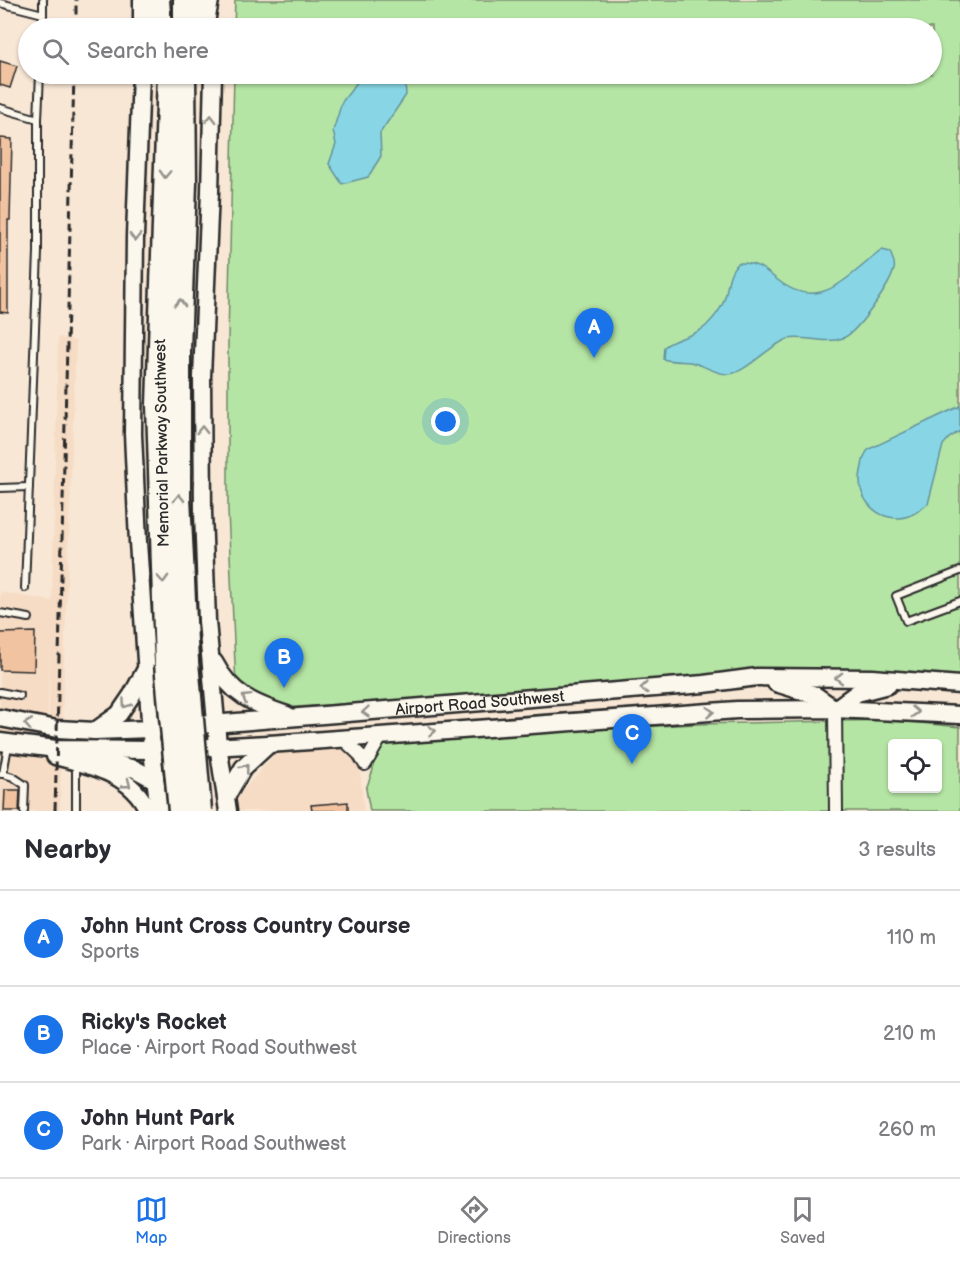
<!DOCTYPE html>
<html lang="en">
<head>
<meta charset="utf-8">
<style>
  :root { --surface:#fff; --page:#f2f2f3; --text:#2b2b33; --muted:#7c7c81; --line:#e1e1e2; --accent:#1a73e8 }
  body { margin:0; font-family:"Balsamiq Sans",sans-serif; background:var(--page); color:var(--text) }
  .controls { position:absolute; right:18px; bottom:18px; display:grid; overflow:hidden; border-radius:6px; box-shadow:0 2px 4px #0004 }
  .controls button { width:54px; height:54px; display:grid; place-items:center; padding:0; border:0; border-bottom:2px solid var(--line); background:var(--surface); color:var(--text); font:30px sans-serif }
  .you { position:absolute; left:446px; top:422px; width:21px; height:21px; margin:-15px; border:4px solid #fff; border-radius:50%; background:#1a73e8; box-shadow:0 0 0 9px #1a73e833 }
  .badge { display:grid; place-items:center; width:39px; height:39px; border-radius:50%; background:var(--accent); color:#fff; font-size:20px; font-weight:700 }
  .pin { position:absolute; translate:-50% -50px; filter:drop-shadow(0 2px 3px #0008) }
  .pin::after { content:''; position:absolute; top:32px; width:21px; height:18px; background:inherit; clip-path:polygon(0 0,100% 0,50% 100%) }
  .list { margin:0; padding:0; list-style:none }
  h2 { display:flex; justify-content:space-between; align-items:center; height:78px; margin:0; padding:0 24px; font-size:26px }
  h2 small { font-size:20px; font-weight:400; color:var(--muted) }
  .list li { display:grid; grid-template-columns:39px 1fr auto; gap:18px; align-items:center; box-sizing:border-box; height:96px; padding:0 24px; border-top:2px solid var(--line) }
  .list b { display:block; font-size:22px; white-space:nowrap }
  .list p { margin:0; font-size:20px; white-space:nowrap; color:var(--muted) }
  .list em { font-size:20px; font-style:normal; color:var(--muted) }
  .icon { flex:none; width:33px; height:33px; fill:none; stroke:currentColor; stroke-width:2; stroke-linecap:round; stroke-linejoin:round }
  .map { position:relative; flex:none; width:960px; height:811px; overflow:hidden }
  .search { position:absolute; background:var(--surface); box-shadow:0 2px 4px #0004; left:18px; right:18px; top:18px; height:66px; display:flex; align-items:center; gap:15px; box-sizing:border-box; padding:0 21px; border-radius:33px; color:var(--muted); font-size:22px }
  .sheet { height:366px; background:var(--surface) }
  nav { display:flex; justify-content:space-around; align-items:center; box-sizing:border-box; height:84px; border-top:2px solid var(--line); background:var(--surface); font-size:16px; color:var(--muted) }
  nav a { display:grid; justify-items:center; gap:3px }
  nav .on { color:var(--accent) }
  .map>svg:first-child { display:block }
</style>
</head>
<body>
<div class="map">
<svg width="960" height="811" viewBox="0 0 960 811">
  <rect width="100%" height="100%" fill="#f8e7d5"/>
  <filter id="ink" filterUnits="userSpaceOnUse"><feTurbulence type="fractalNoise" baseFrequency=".0167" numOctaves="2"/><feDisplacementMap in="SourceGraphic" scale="12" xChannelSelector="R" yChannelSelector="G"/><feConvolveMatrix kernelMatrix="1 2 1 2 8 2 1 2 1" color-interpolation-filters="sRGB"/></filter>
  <g filter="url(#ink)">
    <!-- built -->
    <g fill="#f6dcc5">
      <path d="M58,337l18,4 -14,381 -13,-2 1,-69 -4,111 15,4 -1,45h-60v-219l52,9z"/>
      <path d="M339,744l12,4 8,12 5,51h-128l-1,-11 42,-49z"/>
    </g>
    <!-- green -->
    <g fill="#b5e5a4" stroke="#708868" stroke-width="1.5" fill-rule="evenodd">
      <path d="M235,0h725v677l-113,-8 -158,8 -208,17 -197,14 -48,-22 -8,-175v-171l6,-266h698v-46h-698z"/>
      <path d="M890,720l70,7v84h-590l-4,-22 7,-19 -1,-11 13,-18 34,-4 280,-13zM892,744h46v44h-46z"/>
    </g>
    <!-- water -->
    <g fill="#88d6e5" stroke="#63929b" stroke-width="1.5">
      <path d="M378,74h14l13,7 1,14 -26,38 1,23 -13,21 -26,7 -13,-20 7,-20 -3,-13 9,-29 16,-21z"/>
      <path d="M882,250l8,2c2,6 6,11 4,17 -3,15 -37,64 -51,69 -18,7 -38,-3 -55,1 -19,6 -42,34 -59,35 -13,1 -26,-10 -39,-12 -10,-1 -17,0 -27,-3l1,-12c13,-10 30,-10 42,-21 6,-6 14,-16 17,-23 6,-14 3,-29 15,-40 17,-1 25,5 37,15 44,37 71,-1 107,-28z"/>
      <path d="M960,406v25l-11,7 -6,7 -15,59c-9,6 -18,14 -29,14 -27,0 -43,-23 -38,-47 2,-9 2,-16 8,-22z"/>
    </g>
    <!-- building -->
    <g fill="#f1c3a0" stroke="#2b2b2b" stroke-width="1.5">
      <path d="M0,61l17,5 -7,22 -10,-3z"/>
      <path d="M0,138l12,1 -2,81h-2v93l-8,-1z"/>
      <path d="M35,632l-1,39 -34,-1v-37z"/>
      <path d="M5,790h15l-1,21h-15z"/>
      <path d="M348,802v9h-36l-1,-6z"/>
    </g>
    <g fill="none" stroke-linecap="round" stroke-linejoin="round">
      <defs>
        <g id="lane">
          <path d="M0,3l43,11"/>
          <path d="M43,28v-28"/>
          <path d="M0,108l38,11"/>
          <path d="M0,488l29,-1"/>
          <path d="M960,571l-64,25 10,25 54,-20"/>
          <path d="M25,588l13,-336v-133l2,-45"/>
          <path d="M0,613l29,5"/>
          <path d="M0,692l20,4"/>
          <path d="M76,764v47"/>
          <path d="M1,774h2l5,-28"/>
          <path d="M3,774l10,3 12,8 -1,26"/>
        </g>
        <g id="street">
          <path d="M835,709l1,102"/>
          <path d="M342,738l17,16 6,10 17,-29"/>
        </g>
        <g id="secondary">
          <path d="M142,28v-28"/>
          <path d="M141,74l-6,162 -2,198 5,108 14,208 7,61"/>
          <path d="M213,74l-3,118 -8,185 1,135 4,109 11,124 10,66"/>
          <path d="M214,662c17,33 40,42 73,53"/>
          <path d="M776,683l39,12 20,14"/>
          <path d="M835,709l22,-16 31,-8"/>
          <path id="s1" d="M0,718l57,11 38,2 56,-2 553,-45 53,-7 115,1 88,7"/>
          <path d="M95,731l24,-17 13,-19 14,-26"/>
          <path d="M0,742l56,7 96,1 117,-6 468,-34 98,-1 125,6"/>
          <path d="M55,756c35,9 78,18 93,55"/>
          <path d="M95,759l40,10 20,11"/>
          <path d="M226,797l17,-29 26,-24"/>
        </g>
        <g id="highway">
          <path d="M158,0l2,28"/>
          <path d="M185,28v-28"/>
          <path d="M202,28l5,-28"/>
          <path d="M184,74l1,109 -6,166v149l8,164"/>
          <path d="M166,664l-8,-259 11,-331"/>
        </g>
      </defs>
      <!-- lane casing -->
      <use href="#lane" stroke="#2b2b2b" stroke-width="10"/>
      <!-- street casing -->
      <use href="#street" stroke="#2b2b2b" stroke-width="16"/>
      <!-- secondary casing -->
      <use href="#secondary" stroke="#2b2b2b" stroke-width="21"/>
      <!-- highway casing -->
      <use href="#highway" stroke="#2b2b2b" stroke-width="27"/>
      <!-- lane -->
      <use href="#lane" stroke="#fbf7ec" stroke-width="6"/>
      <!-- street -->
      <use href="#street" stroke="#fbf7ec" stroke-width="12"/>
      <!-- secondary -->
      <use href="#secondary" stroke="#fbf7ec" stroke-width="16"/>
      <!-- highway -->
      <use href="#highway" stroke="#fbf7ec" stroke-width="22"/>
      <!-- rail -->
      <g stroke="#2b2b2b" stroke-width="3" stroke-dasharray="9 4.5" stroke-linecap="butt">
        <path d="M76,28v-28"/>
        <path d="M55,811l19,-737"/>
      </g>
      <defs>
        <g id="highway-bridge">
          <path d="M187,662l13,149"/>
          <path d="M166,664l14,147"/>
        </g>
      </defs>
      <!-- highway-bridge casing -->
      <use href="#highway-bridge" stroke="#2b2b2b" stroke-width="27" stroke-linecap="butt"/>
      <!-- highway-bridge -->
      <use href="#highway-bridge" stroke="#fbf7ec" stroke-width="22"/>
    </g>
    <!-- one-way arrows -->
    <defs><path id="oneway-chevron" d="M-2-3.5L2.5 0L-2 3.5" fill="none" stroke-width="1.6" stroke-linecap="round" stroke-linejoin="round" transform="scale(1.5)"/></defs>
    <g stroke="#93918c">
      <use href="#oneway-chevron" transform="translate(211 119) rotate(-89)"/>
      <use href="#oneway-chevron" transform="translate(165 174) rotate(92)"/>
      <use href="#oneway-chevron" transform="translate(135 237) rotate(91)"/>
      <use href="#oneway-chevron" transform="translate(180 303) rotate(-88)"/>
      <use href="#oneway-chevron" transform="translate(202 430) rotate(-90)"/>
      <use href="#oneway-chevron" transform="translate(179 498) rotate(-91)"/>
      <use href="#oneway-chevron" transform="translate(163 579) rotate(88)"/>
      <use href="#oneway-chevron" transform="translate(839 678) rotate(-179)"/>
      <use href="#oneway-chevron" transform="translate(644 688) rotate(175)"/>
      <use href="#oneway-chevron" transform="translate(246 698) rotate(-148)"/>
      <use href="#oneway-chevron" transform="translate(126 704) rotate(125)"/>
      <use href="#oneway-chevron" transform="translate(366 712) rotate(175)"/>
      <use href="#oneway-chevron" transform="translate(710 712) rotate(-4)"/>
      <use href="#oneway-chevron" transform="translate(915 712) rotate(3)"/>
      <use href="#oneway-chevron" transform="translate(28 724) rotate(-170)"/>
      <use href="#oneway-chevron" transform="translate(432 731) rotate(-4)"/>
      <use href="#oneway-chevron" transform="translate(245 768) rotate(-51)"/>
      <use href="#oneway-chevron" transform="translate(127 784) rotate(38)"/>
    </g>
  </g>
  <g text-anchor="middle" stroke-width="4.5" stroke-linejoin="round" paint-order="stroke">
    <!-- street labels -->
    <g font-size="16" fill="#2b2b2b" stroke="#fbf7ec">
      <text transform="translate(161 443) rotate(-91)" y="6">Memorial Parkway Southwest</text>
      <text dy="6" stroke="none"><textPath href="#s1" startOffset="482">Airport Road Southwest</textPath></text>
    </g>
  </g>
</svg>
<div class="controls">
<button><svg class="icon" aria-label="locate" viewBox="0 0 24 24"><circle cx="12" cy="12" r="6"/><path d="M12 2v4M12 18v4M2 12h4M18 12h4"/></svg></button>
</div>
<div class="you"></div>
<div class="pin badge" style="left:594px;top:358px">A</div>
<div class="pin badge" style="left:284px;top:688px">B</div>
<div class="pin badge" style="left:632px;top:764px">C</div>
<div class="search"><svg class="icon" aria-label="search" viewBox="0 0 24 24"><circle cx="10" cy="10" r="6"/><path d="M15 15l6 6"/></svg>Search here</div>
</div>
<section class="sheet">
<h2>Nearby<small>3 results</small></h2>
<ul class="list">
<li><span class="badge">A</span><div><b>John Hunt Cross Country Course</b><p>Sports</p></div><em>110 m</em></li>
<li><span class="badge">B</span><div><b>Ricky's Rocket</b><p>Place · Airport Road Southwest</p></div><em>210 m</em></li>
<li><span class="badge">C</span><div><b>John Hunt Park</b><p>Park · Airport Road Southwest</p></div><em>260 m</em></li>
</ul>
</section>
<nav>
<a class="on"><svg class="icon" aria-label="map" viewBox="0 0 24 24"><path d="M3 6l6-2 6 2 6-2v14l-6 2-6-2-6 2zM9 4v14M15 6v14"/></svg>Map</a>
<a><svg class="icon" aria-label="directions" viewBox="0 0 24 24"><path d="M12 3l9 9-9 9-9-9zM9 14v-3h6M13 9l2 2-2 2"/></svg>Directions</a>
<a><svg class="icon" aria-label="saved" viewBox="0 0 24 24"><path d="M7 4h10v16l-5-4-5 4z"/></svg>Saved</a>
</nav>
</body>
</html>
